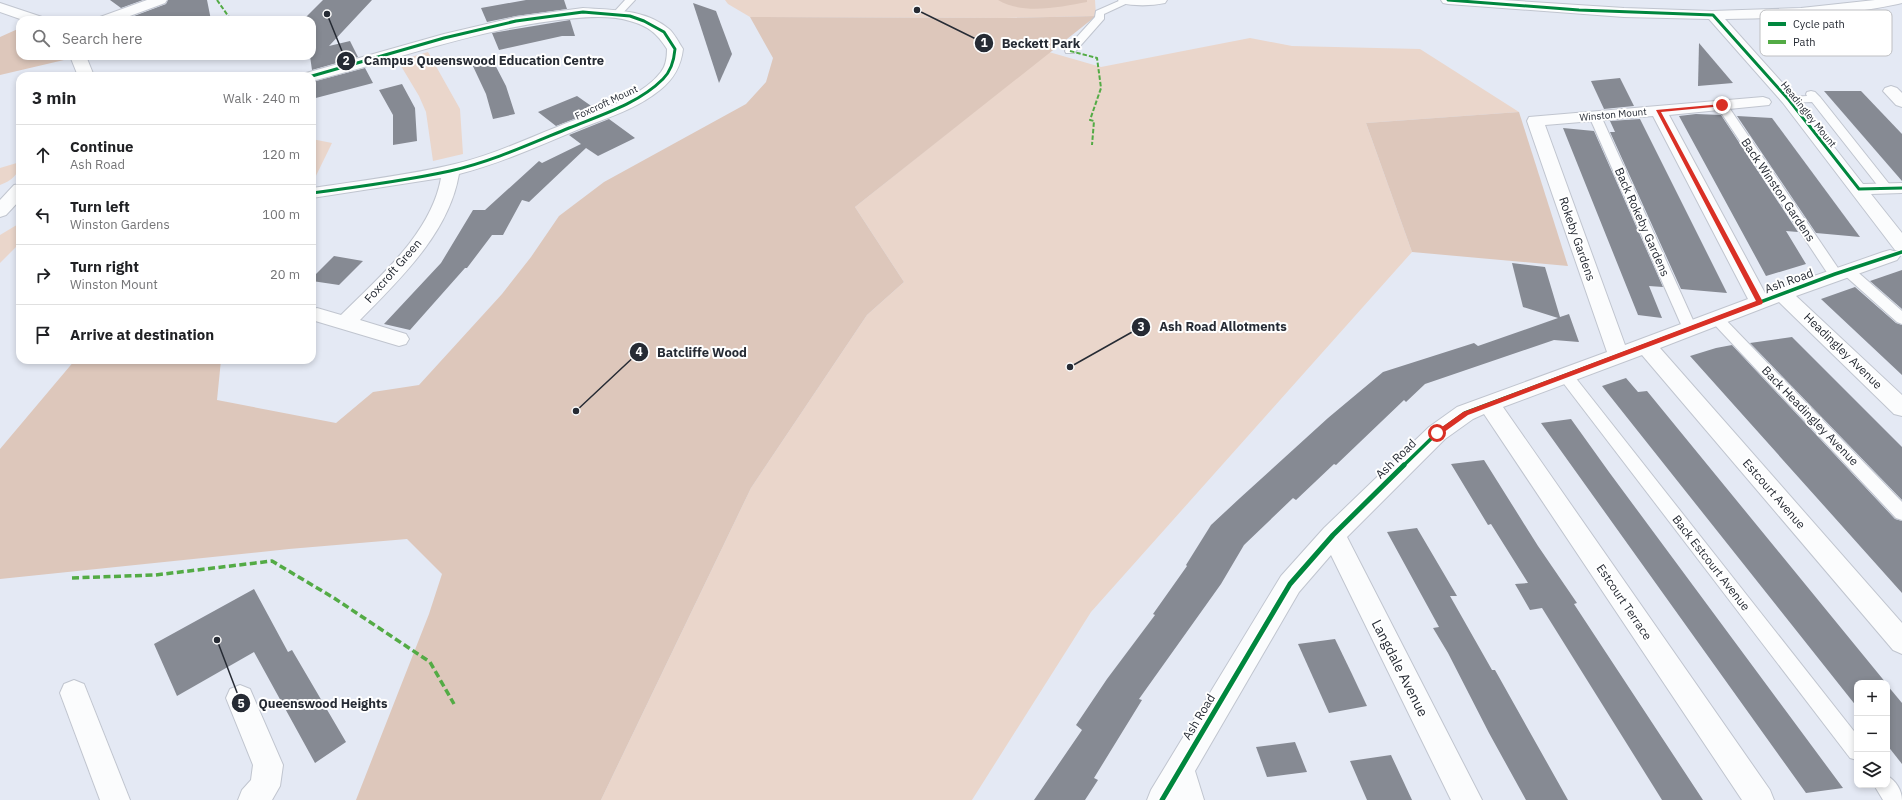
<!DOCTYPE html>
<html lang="en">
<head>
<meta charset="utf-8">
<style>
  :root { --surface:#fff; --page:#f2f2f2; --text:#202124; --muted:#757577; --line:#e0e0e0 }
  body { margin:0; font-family:"IBM Plex Sans",sans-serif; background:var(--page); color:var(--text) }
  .controls { position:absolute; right:12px; bottom:12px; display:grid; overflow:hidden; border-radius:8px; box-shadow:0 2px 6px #0003 }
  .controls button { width:36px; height:36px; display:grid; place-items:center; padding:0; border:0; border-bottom:1px solid var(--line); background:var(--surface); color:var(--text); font:20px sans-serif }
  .stop { position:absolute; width:12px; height:12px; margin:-9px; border:3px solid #d93025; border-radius:50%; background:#fff }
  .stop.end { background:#d93025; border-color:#fff; box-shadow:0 1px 4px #0008 }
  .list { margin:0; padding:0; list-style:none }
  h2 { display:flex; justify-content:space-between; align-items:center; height:52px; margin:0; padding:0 16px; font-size:17px }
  h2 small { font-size:13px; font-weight:400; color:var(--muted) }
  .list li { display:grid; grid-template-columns:26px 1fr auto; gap:12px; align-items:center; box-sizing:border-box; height:60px; padding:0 16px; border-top:1px solid var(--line) }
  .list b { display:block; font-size:15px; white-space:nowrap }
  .list p { margin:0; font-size:13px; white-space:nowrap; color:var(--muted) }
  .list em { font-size:13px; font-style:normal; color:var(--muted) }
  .icon { flex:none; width:22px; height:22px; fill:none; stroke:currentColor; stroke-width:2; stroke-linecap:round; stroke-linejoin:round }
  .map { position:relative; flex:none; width:1902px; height:800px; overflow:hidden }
  .search { position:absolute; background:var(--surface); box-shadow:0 2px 6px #0003; left:16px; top:16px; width:300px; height:44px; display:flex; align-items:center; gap:10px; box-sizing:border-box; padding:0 14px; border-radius:12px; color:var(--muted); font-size:15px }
  .panel { position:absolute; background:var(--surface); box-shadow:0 2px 6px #0003; left:16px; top:72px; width:300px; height:292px; border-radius:12px }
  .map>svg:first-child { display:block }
</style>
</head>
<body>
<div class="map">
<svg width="1902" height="800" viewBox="0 0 1902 800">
  <rect width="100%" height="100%" fill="#e4e9f4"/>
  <!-- green -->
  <g fill="#ead6cb">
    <path d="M725,0h370l1,16 -91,2 -255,-1 -22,-13z"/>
    <path d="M1250,38l42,8 128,3 99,63 -153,11 46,129 -321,360 -119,188h-371l150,-312 116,-173 37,-33 -49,-75 194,-155 52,15z"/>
    <path d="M428,52l32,57 3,45 -30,7 -7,-49 -7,-16 -21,-35z"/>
    <path d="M312,139l20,4 -20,41z"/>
    <path d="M20,162c0,12 -9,19 -20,23v-17z"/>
    <path d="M20,223v20l-20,20v-28z"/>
  </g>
  <!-- forest -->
  <g fill="#ddc7bb">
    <path d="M998,0h89v2c-26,5 -65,13 -89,-2z"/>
    <path d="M1096,16l-241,191 49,75 -37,33 -116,173 -150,312h-245l73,-186 13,-40 -35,-35 -118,10 -289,30v-130l75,-89h146l-4,40 119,23 37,-31 46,-7 83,-91 29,-37 28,-41 45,-34 142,-78 20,-22 7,-24 -23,-41 255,1z"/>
    <path d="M20,28v28h39l5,4 -64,15v-38z"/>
    <path d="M1519,112l49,154 -156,-14 -46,-129z"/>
  </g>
  <!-- building -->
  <g fill="#868a93">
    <path d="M110,0h33l-22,8z"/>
    <path d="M168,0h39l4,20h-71l-6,-4 32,-12z"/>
    <path d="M323,0h49l-43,46 21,-5 8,16 -46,13 -2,-14h2v-36h-9z"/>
    <path d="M526,0h38l3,9 -51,7 -29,6 -6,-14z"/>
    <path d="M693,3l23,8 16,43 -13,29z"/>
    <path d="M570,20l5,16h-13l-63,14 -7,-17z"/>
    <path d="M1699,43l34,40 -35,3z"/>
    <path d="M491,57l15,29 9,28 -22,5 -7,-25 -15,-32z"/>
    <path d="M365,68l8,15 -61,16v-17z"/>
    <path d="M1620,78l14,28 -30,3 -13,-28z"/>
    <path d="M402,84l13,24 2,33 -24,4v-30l-14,-25z"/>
    <path d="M1824,91h37l41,43v47z"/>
    <path d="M577,96l20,14 -41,16 -18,-14z"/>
    <path d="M1696,114l25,1 77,117 -12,-1 20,33 -40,12 -87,-160z"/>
    <path d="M1737,116l35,2 88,119 -44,-4z"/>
    <path d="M609,119l26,19 -37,18 -12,-8 -57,54 -7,-2 -19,35h-11l-25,33h-2l-55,62 -26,-6 57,-61 32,-53h12l54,-49 3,2 39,-19 -12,-9z"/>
    <path d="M1640,119l87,174 -46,-4 -71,-157h5l-5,-11z"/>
    <path d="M1563,128l31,3 69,156 -14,-1 13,32 -24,-3z"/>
    <path d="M334,256l29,5 -24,24 -27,-4v-3z"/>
    <path d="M1512,263l33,4 15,50 9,-3 10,28 -25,-2 -129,44 -19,18 -2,-2 -68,65 -2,-1 -38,36 -3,-2 -49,47 -23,39 -82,115 3,1 -48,78 4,2 -13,20h-51l48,-70 -6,-5 31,-46 48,-64 -2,-1 34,-48 -1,-1 25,-40 29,-27 88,-80 55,-46 91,-29 4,3 80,-28 -35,-11z"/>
    <path d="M1902,270v39l-32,-28z"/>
    <path d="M1855,287l41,36 6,2v50l-81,-76z"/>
    <path d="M1792,337l110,110v53l-152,-157z"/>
    <path d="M1732,345l163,174 7,2v72l-212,-237 26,-8z"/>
    <path d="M1626,378l12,14 9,-1 239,292h-29v24l-255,-321z"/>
    <path d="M1571,419l38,53 234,316 -37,5 -265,-370z"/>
    <path d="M1484,460l54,86 39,57 -3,1 129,196h-41l-120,-192 -12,2 -15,-26 13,-1 -37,-59 -3,1 -37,-61z"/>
    <path d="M1417,528l40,68h-7l42,74h3l73,130h-42l-37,-67 -41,-80 -15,-25 6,-1 -52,-95z"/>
    <path d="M254,589l34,63 4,-2 54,92 -31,21 -61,-111 -77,44 -23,-52z"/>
    <path d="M1335,639l16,33 16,34 -38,7 -31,-69z"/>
    <path d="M1887,685l15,18v61l-15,-19z"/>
    <path d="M1295,742l12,30 -40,5 -11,-30z"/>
    <path d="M1391,755l21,45h-45l-17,-39z"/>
  </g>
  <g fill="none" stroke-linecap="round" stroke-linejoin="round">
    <defs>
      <g id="service">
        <path d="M625,0h10l-15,16h-6l-2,-2 2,-2z"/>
        <path d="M1121,0l11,1 -28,13v5l-30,34h-8l-1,-2 1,-2 29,-32 1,-6z"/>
        <path d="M1811,91l4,1 5,5 70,88 2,3 -2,3h-8l-70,-89 -23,1 -6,-3 6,-3 18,-1 -1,-2 1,-2z"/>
        <path d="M1722,102l4,1 114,168 2,3 -2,3h-10l-114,-172z"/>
        <path d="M1595,113l6,3 96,213 -2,3 -5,2 -5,-2 -2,-3 -94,-213z"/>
        <path d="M1847,266l5,1 50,44v13l-5,-2 -55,-49 -2,-3 2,-3z"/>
        <path d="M1717,314l5,2 180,186v18l-6,-2 -184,-196 -2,-3 2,-3z"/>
        <path d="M1566,371l5,1 286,363v25l-7,-2 -289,-378 -2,-4 2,-4z"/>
        <path d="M1887,776c9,4 15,15 15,24h-19l-9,-15h13z"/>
      </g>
      <g id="minor">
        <path d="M147,0h20l-2,3 -46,17h-21l2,-3z"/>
        <path d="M1118,0h49l-2,3c-14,3 -31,3 -45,0z"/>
        <path d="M1441,0h62l121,8 88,3 89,-3 74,-8h27v3l-4,1c-57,12 -115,14 -173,15l70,78 68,87 39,-1v10l-31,1 31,39v19l-7,-2 -112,-147 -74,-84 -85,-2 -176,-13 -5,-1z"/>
        <path d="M0,3l42,14 2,3h-21l-23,-8z"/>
        <path d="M583,8c29,2 62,1 86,21 5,4 10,14 14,20 -2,17 -9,30 -23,41 -22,18 -50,27 -76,37 -41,17 -82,36 -125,47 -10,59 -59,105 -99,146l46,14 3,5 -3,5 -7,2 -87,-26v-10l5,-2 24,7c38,-38 90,-81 100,-137l-129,20v-10c48,-7 97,-13 143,-24 35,-8 69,-24 102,-37 31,-13 83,-27 104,-55 5,-6 6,-15 6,-23 -10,-16 -19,-23 -37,-28 -23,-7 -56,-3 -79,0 -82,11 -159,40 -239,60v-5h-8l2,-3 138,-39 72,-17z"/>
        <path d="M70,56h16l8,20h-16z"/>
        <path d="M1891,86l6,2 5,5v14l-6,-2 -13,-14 2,-3z"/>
        <path d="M1763,97l6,2 2,3 -2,3 -100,10 96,178 118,-41 7,-2 7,2 3,4 -3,4 -101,36 106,99v21l-8,-2 -115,-112 -119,46 242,275v31l-9,-4 -251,-295 -139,52 267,383 4,10h-32l-258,-386 -11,5 -28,20 -98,98 135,263h-31l-120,-245 -32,37 -104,179 9,29h-57l4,-10 130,-214 43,-48 105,-101 28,-20 150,-55 -80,-231 2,-4zM1653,116l95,183 -123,46 -80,-220z"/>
        <path d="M20,184v16l-14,15 -6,2v-17l14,-15z"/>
        <path d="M74,680l10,4 46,116h-30l-40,-107 4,-9z"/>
        <path d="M240,685l10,4 33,76 -3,21 -8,14h-34l4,-10 9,-10 2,-15 -27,-67 4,-9z"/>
      </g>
    </defs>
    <!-- service casing -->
    <use href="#service" stroke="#c0c5cf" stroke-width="2"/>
    <!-- minor casing -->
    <use href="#minor" stroke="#c0c5cf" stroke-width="2"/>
    <!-- service -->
    <use href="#service" fill="#fbfcfd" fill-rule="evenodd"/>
    <!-- minor -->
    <use href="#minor" fill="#fbfcfd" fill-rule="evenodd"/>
    <!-- quiet-far1 -->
    <g stroke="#53ab45" stroke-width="2" stroke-dasharray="4.5 2" stroke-linecap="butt">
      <path d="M217,0l14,20"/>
      <path d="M1070,51l27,7 4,30 -11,32 4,1 -2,24"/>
    </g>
    <!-- quiet -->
    <path stroke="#53ab45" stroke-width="3.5" stroke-dasharray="7 3.5" stroke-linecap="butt" d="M72,578l83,-3 117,-14 62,37 96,64 24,42"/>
    <defs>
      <g id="cycleway-far2">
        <path d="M1448,0l131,10 134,5 76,85 70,89 43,-1"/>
        <path d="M312,76l132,-38 72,-17 67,-9 47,4 14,5 20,11 11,17c-1,12 -4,22 -12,30 -25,25 -62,36 -94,49 -39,16 -78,34 -119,43 -46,10 -92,16 -138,22"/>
      </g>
      <path id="cycleway-far1" d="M1403,466l34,-33 28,-20 370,-139 67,-22"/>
      <path id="cycleway" d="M1162,800l128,-216 43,-49 71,-70"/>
    </defs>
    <!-- cycleway-far2 casing -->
    <use href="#cycleway-far2" stroke="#fff" stroke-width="5"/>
    <!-- cycleway-far1 casing -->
    <use href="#cycleway-far1" stroke="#fff" stroke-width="6"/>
    <!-- cycleway casing -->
    <use href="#cycleway" stroke="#fff" stroke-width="8"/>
    <!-- cycleway-far2 -->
    <use href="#cycleway-far2" stroke="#00873e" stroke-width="3"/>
    <!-- cycleway-far1 -->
    <use href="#cycleway-far1" stroke="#00873e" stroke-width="3.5"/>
    <!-- cycleway -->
    <use href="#cycleway" stroke="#00873e" stroke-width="5"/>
  </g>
  <!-- route -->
  <path fill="#d93025" d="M1722,104l2,2 -63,6 102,190 -1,2 -294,111 -28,20h-5v-3l28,-20 293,-111 -100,-191z"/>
  <g text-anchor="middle" stroke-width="4" stroke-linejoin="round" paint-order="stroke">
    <!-- far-street labels -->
    <g font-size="10" fill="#262b34" stroke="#fff">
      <text transform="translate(606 102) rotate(-25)" y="4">Foxcroft Mount</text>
      <text transform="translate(1613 114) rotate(-5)" y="4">Winston Mount</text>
      <text transform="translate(1809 114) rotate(51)" y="4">Headingley Mount</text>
    </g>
    <!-- street labels -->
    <g font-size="12" fill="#262b34" stroke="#fff">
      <text transform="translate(1778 190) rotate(56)" y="4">Back Winston Gardens</text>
      <text transform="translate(1642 222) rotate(66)" y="4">Back Rokeby Gardens</text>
      <text transform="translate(1577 239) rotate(71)" y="4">Rokeby Gardens</text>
      <text transform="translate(393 271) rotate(-49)" y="4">Foxcroft Green</text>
      <text transform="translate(1789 281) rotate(-20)" y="4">Ash Road</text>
      <text transform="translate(1843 351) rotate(44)" y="4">Headingley Avenue</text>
      <text transform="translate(1810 416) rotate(46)" y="4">Back Headingley Avenue</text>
      <text transform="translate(1396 459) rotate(-44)" y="4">Ash Road</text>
      <text transform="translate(1774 494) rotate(49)" y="4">Estcourt Avenue</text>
      <text transform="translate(1711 563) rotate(52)" y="4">Back Estcourt Avenue</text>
      <text transform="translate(1624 602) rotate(56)" y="4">Estcourt Terrace</text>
      <text transform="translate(1199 717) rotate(-59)" y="4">Ash Road</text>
    </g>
    <!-- near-street labels -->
    <g font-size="14" fill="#262b34" stroke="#fff">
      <text transform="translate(1400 668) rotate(63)" y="5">Langdale Avenue</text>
    </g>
  </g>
  <!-- legend -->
  <rect x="1760" y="10" width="132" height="46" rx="6" fill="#fff" stroke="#bebfc2" stroke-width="1"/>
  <rect x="1768" y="22" width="18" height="4" fill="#00873e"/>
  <rect x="1768" y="40" width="18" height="4" fill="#53ab45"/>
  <g font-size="11" fill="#262b34">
    <text x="1793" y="28">Cycle path</text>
    <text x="1793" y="46">Path</text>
  </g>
  <!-- callouts -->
  <path fill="none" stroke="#262b34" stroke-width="1.5" d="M917 10L984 43M327 14L346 61M1070 367L1141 327M576 411L639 352M217 640L241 703"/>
  <g fill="#262b34" stroke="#fff" stroke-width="1.5">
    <circle cx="917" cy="10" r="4"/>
    <circle cx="327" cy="14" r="4"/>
    <circle cx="1070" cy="367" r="4"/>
    <circle cx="576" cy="411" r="4"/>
    <circle cx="217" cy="640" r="4"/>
    <circle cx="984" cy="43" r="10"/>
    <circle cx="346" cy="61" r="10"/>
    <circle cx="1141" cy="327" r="10"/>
    <circle cx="639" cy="352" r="10"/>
    <circle cx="241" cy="703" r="10"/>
  </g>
  <g font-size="12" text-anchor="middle" font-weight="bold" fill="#fff">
    <text x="984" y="47">1</text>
    <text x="346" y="65">2</text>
    <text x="1141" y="331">3</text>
    <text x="639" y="356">4</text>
    <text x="241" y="708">5</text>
  </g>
  <g font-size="13" text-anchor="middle" font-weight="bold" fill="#262b34" stroke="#fff" stroke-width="4" stroke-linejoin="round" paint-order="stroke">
    <text x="1041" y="48">Beckett Park</text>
    <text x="484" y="65">Campus Queenswood Education Centre</text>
    <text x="1223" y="331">Ash Road Allotments</text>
    <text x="702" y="357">Batcliffe Wood</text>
    <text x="323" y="708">Queenswood Heights</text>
  </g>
</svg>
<div class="controls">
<button>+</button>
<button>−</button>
<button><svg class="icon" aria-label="layers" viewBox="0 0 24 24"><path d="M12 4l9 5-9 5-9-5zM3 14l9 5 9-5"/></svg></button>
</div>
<div class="stop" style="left:1437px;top:433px"></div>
<div class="stop end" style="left:1722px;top:105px"></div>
<div class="search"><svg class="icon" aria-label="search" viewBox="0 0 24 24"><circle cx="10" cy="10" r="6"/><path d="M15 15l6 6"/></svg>Search here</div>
<section class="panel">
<h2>3 min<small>Walk · 240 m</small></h2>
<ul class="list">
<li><svg class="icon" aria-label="ahead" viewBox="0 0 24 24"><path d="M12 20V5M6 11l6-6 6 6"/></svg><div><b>Continue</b><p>Ash Road</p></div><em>120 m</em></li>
<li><svg class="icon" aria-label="left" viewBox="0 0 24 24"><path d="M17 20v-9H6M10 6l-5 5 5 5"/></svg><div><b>Turn left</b><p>Winston Gardens</p></div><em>100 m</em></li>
<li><svg class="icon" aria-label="right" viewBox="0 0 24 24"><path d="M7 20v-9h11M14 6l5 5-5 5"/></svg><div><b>Turn right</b><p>Winston Mount</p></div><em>20 m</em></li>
<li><svg class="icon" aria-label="arrive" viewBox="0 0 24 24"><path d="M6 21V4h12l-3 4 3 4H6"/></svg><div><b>Arrive at destination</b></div></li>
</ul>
</section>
</div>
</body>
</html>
